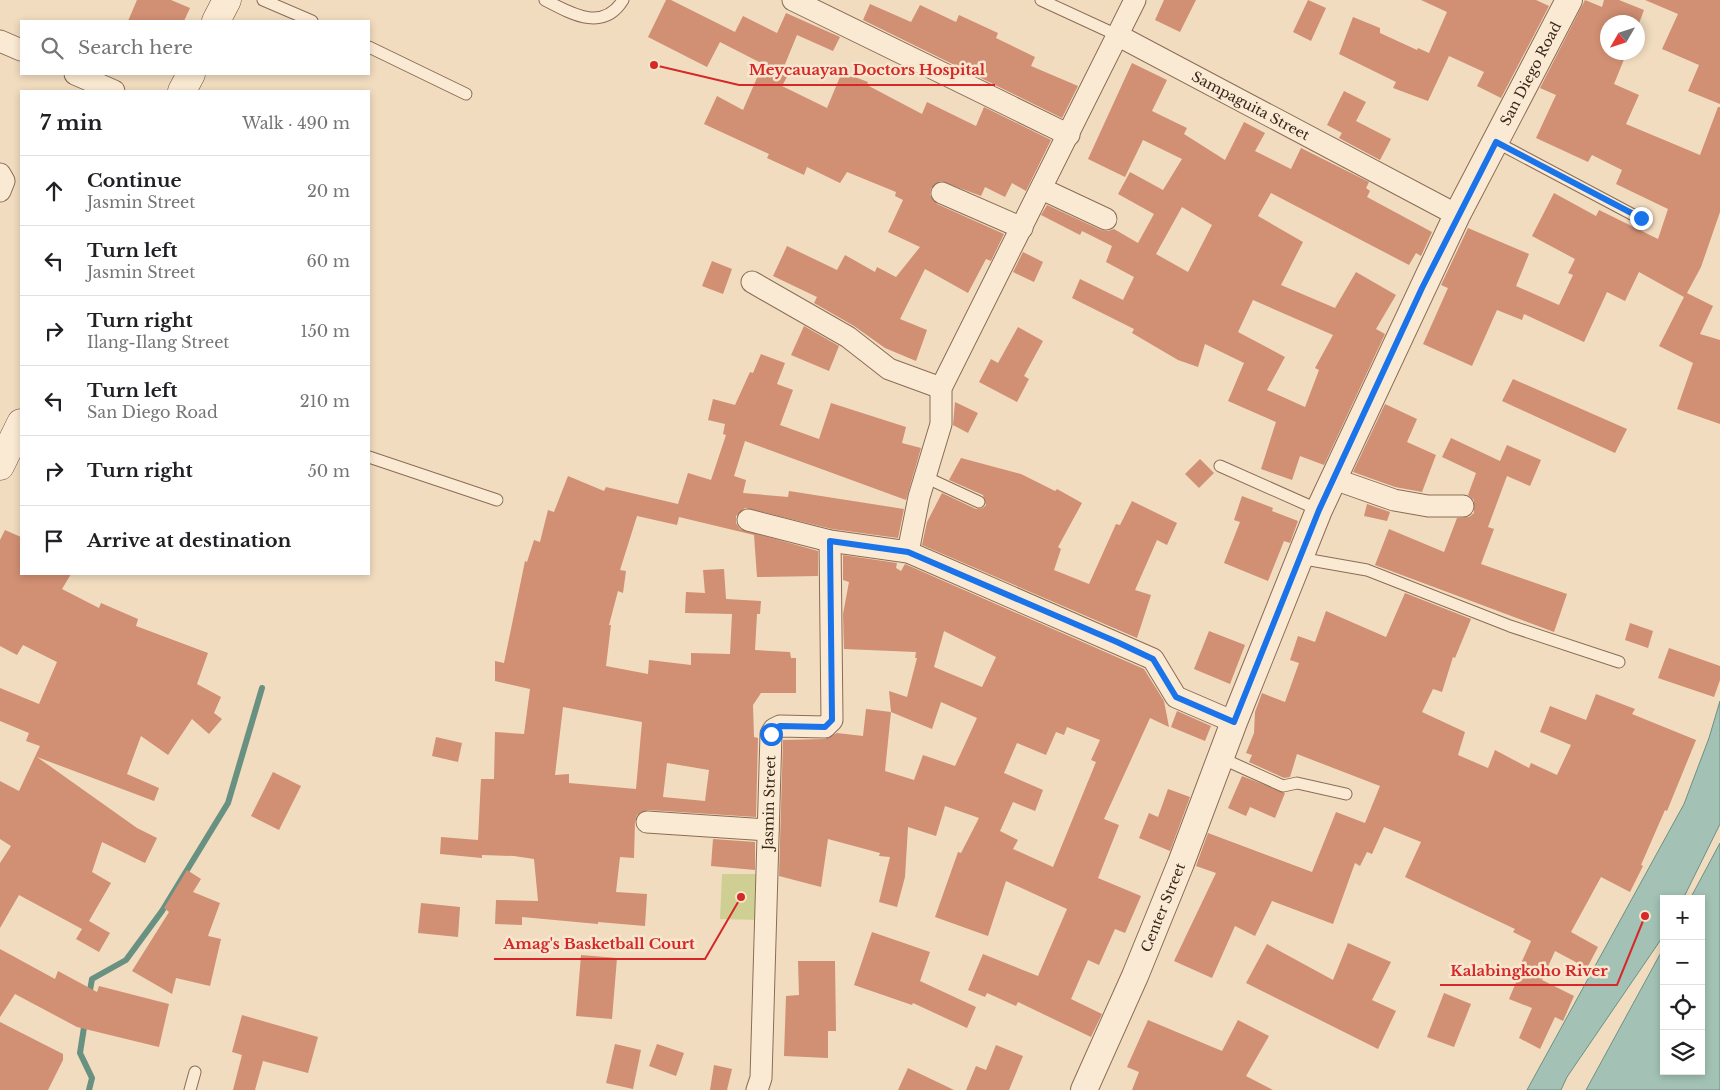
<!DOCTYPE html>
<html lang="en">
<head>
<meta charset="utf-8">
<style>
  :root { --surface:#fff; --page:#f6f6f6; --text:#202124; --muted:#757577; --line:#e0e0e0 }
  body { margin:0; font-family:"Libre Baskerville",serif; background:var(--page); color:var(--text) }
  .controls { position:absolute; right:15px; bottom:15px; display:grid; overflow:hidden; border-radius:0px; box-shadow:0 2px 8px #0003 }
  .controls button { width:45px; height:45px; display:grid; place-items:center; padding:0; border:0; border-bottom:1px solid var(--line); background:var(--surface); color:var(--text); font:25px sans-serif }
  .compass { position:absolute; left:1600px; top:15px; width:45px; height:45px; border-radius:50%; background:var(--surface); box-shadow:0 2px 8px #0003; rotate:231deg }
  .stop { position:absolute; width:15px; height:15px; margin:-11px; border:4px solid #1a73e8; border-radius:50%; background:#fff }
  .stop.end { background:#1a73e8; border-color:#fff; box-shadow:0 1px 5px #0008 }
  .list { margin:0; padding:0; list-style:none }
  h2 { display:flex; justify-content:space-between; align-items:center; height:65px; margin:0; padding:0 20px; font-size:21px }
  h2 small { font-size:16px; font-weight:400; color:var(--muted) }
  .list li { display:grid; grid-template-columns:32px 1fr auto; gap:15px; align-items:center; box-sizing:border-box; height:70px; padding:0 20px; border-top:1px solid var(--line) }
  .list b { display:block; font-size:19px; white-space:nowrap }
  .list p { margin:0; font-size:16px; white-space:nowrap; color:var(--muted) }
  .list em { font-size:16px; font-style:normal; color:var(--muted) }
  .icon { flex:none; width:28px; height:28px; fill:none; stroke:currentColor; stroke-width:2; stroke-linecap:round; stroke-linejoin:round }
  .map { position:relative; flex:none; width:1720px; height:1090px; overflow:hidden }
  .search { position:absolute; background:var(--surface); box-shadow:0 2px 8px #0003; left:20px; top:20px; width:350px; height:55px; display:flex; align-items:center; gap:12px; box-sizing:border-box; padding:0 18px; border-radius:0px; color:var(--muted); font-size:19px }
  .panel { position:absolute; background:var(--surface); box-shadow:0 2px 8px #0003; left:20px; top:90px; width:350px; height:485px; border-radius:0px }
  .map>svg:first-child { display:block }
</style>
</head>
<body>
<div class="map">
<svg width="1720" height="1090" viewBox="0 0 1720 1090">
  <rect width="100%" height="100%" fill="#f1dcbf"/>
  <!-- grass -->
  <path fill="#cfcf93" d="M722,874h41l-2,46 -41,-1z"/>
  <!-- water -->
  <g fill="#a3c2b5" stroke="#699182">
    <path d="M1720,701v123l-37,75h-19v36l-97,142 -6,13h-34l157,-286 25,-66z"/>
    <path d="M1720,843v247h-134l78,-143v124h37v-172h-11z"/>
  </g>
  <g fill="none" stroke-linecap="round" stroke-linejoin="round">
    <!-- stream -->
    <g stroke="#699182" stroke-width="6">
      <path d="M89,996l3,-17 34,-19 36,-49 66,-108 34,-115"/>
      <path d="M85,1021l-5,32 12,25 -3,12"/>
    </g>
  </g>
  <!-- building -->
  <g fill="#d18f73" fill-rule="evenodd">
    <path d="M137,0h34l19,8 -6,13h-56z"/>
    <path d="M666,0h5l64,32 8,-16 34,17 9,-20 54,24 -7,14 -36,-16 -16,39 6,3 -5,9 45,22 15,-36 26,10 -1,3 55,29 5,-12 49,24 8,-19 67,33 -25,51 -14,-8 -7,14 -20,-10 -4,9 -40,-15 -10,7 -1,7 7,9 67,30 -13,27 -5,-2 -18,34 -43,-24 -25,50 27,11 -11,31 -31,-13 -31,-22 -40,-23 3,-6 -44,-21 14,-30 50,24 8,-15 30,17 2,-5 19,10 24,-30 -32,-15 15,-32 -8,-4 1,-4 -49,-20 -7,11 -33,-16 -3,8 -37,-17 2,-4 -65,-30 13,-28 26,14 20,-46 -43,-22 -13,25 -59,-30z"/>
    <path d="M1164,0h32l-16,32 -25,-12z"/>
    <path d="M1308,0l18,8 -15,33 -18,-9z"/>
    <path d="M1421,0h115l13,6 -48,92 -24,-12 7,-14 -35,-16 -21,45 -35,-13 3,-6 -57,-28 14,-37 27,11v5l37,17 1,-2 11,5 18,-41z"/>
    <path d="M1585,0l17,7 2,-7h15l25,10 -6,16v-4h-30v30h19l-13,32 25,11 -13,29 74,31 18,-48h2v105l-19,55 -14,26 26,13 -13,28 20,6v84l-43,-15 16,-46 -34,-17 25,-49 -45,-25 -14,29 -18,-9 -23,50 -60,-28 -2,6 -25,-10 -25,56 -49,-22 25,-56 -7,-3 27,-57 61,26 -13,32 43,19 14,-30 -5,-2 7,-14 -43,-23 22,-43 42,23 3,-6 59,29 10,-30 -52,-25 6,-14 -30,-15 -4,7 -52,-24 20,-43 -16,-7z"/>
    <path d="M1645,0h75v104l-32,-13 11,-26 -37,-16 16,-35z"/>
    <path d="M870,4l41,18 9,-17 36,17 3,-7 39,18 -2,5 39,19 -4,9 47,20 -16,32 -199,-98z"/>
    <path d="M1132,63l35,17 -15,31 35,17 -3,6 41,26 19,-38 21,11 -10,18 36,18 10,-21 68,34 -3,6 4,3 -3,6 65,35 -11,24 -5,-3 -7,12 -138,-72 -13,23 45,26 -22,43 54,23 21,-36 40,23 -20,34 9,5 -61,131 -24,-9 -8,24 -31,-11 15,-47 -48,-21 16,-38 -39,-19 -7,23 -20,-7 -46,-27 2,-4 -62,-31 8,-19 43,21 11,-23 -28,-15 6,-16 -30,-15 -2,4 -39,-20 6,-10 54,25 7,1 6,-2 24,14 16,-29 -36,-20 12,-22 33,18 19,-31 -39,-19 -18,37 -37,-18zM1182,207l30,18 -24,47 -32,-18zM1253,300l80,35 -18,33 4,2 -14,37 -38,-17 18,-33 -47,-25z"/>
    <path d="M1344,91l22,11 -10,19 35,18 -11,21 -41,-22 3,-5 -15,-8z"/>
    <path d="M1023,252l20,10 -9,20 -21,-10z"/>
    <path d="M712,261l20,8 -9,25 -21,-8z"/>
    <path d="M804,326l35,20 -10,25 -38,-16z"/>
    <path d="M1018,327l25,14 -19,35 5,3 -12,23 -38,-20 12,-23 7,4z"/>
    <path d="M761,354l24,9 -8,21 16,6 -13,35 39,14 12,-36 75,24 -4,16 19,5 -15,52 -161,-59 -11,35 12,4 -3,13 45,4 1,-6 115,18 -6,29 -66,-9 -87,-21 -9,8v7l4,6 78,22v25l-61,1 -3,-42 -75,-18 -2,8 -40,-9 -17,54 6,1 -3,22 -5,-2 -9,34h2l-5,41 42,8 1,-14 42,5v-12l39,1 2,-40 -47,-1 1,-21 19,1 -2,-23 21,-1 2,30 35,2 -1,13h-3l-2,36 35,2 1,6h5v35h-35l-8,12 1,32 4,1 -2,79 -108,-7 -11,5 -2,6 -1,37 -14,-1 -4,35 31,2 -2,32 -47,-4v2l-76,-7v8l-27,-1 1,-24 42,1 -4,-42 -20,-3 -32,-1v3l-42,-4 1,-17 37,3 3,-61h13l1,-47 29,2 6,-45 -35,-8v-20l9,2 21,-102 2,1 7,-22 6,2 8,-32 6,2 14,-36 36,15 2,-4 72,17 10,-31 23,7 15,-45 -3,-1 2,-10 -17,-4 5,-21 22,6 15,-33 3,1zM563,707l79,15 -6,67 -67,-6v-9l-14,1zM667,763l42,7 -4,31 -42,-4z"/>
    <path d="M1513,379l114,50 -12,24 -113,-52z"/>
    <path d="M955,402l23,11 -10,20 -15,-8z"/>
    <path d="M1385,404l32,15 -10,23 29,13 -14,37 -27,-5 -42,-15z"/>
    <path d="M1451,438l49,23 7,-16 34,15 -11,26 -23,-10 -19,51 6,2 -13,35 86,30 -13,38 -179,-67 14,-36 55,23 13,-34 12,-1 5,-4v-13l-6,-5 8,-22 -34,-16z"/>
    <path d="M961,458l60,16 34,17 2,-2 25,14 -24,44 3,2 -7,21 35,14 27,-60 4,1 12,-24 45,22 -10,22 -10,-5 -22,50 16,5 -14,43 -215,-93 5,-23 15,-29 34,16 7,-1 3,-3 -3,-10 -34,-15z"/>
    <path d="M1200,459l14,14 -15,15 -14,-14z"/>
    <path d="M1242,496l31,12 -1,3 26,10 -8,22 -6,-2 -16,40 -44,-18 16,-41 -6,-2z"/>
    <path d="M1367,504l23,8 -3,9 -23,-5z"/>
    <path d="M5,530l16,7v37h50l-9,15 37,19 2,-5 37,16 -2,7 72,27 -11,31 24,13 -7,16 8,6 -13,15 -17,-15 -24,36 -27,-19 -14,38 32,14 -5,13 -117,-44 100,71 20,10 -12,25 -43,-21 -10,30 19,11 -22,38 21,12 -11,19 -23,-13 6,-10 -63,-34 -19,33v-65l11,-17 -11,-7v-58l19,10 21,-45 -14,-5 3,-8 -29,-12v-33l39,16 18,-42 -34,-17 -6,10 -17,-9v-106z"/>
    <path d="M843,555l54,8 -1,5 5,3 4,-7 239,105 20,32 5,26 -19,-9 -46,101 15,6 -21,53 43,18 -16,37 -10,-4 -16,36 -11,-5 -17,39 31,15 -11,23 -73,-35 -2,4 -29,-13 -2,4 -17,-7 15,-36 55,22 29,-67 -61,-28 -18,55 -53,-19 23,-65 3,1 18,-35 -34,-12 -9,30 -28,-9 -3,50 -8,30 -18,-5 11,-45 -11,-1 1,-3 -52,-14 -7,48 -42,-11 4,-136 42,-1 12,-6 26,3 3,-27 25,3 -2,-21 18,6 10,-39h-2l1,-6 -72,-3 -1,-35 6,-32 -6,-2zM944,631l52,26 -14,30 -48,-20zM941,702l36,16 -22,48 -32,-11 -9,25 -29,-9 6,-59 41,17zM1067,727l33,13 -9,20 5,2 -43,105 -40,-18 5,-9 -18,-9 13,-29 22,9 8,-21 -39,-17 13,-30 29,12 10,-23 8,3z"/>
    <path d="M1405,593l66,26 -16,39 -2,-1 -11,35 -9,-3 -11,23 43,20 -7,23 30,13 7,-18 34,18 2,-5 26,12 14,-30 -31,-13 10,-26 36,14 10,-26 39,15 -3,5 64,26 -29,71 -2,-1 -24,55 2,1 -13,26 -29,-15 -30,55 27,15 -11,21 -32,-17 -13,29 32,16 -11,25 -8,-4 -15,32 -21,-11 13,-30 -23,-9 8,-19 -3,-1 17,-38 -18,-9 2,-3 -110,-52 16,-35 -37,-15 -12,27 -5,-2 -7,14 -5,-3 -22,61 -61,-23 -17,35 -20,-10 -23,52 -38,-17 42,-88 -20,-7 12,-33 104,39 24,-60 29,11 15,-37 -83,-32 -7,23 -6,1 -35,-16 3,-7 -6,-2 8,-20 1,-21 7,-19 23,9 14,-39 -9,-3 8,-24 17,6 11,-31 60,26z"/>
    <path d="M1630,623l23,8 -5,17 -23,-8z"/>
    <path d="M1209,631l36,14 -15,39 -36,-15z"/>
    <path d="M1669,648l51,18v14l-6,17 -56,-19z"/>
    <path d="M1177,711l34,15 -6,15 -34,-14z"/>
    <path d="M436,737l26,6 -4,19 -26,-6z"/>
    <path d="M273,772l28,14 -22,44 -28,-14z"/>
    <path d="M1242,776l43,17 -10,25 -25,-11 -4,9 -18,-8z"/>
    <path d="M1168,789l22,8 -20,54 -31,-13 10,-25 9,4z"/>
    <path d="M713,839l42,3v28l-44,-4z"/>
    <path d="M187,870l14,9 -8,13 27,11 -12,33 13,3 -11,47 -34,-8 -4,16 -40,-23 37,-59 -5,-4z"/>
    <path d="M421,903l39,4 -2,30 -40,-4z"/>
    <path d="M872,932l58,20 -10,29 56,26 -9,21 -54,-25 -1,2 -58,-20z"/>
    <path d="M1348,943l43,19 -19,38 24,11 -18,38 -132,-66 21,-39 66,36z"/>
    <path d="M0,949l55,30 3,-8 39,21 2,-6 70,18 -10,43 -82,-20 -62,-33 -15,23z"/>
    <path d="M581,955l36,3 -5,61 -36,-3z"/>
    <path d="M798,961h37l1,70h-8v27l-44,-2 2,-60 13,-1z"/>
    <path d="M1444,993l27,11 -17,43 -27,-10z"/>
    <path d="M242,1015l76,22 -10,36 -45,-12 -8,29h-22l9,-35 -10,-3z"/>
    <path d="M1148,1020l74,31 16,-31 31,16 -23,40 27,14h-141l7,-18 -12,-5z"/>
    <path d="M0,1022l63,32v6l-15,30h-48z"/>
    <path d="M615,1044l26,6 -8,39 -27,-6z"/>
    <path d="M657,1044l27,9 -8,23 -27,-10z"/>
    <path d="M996,1045l27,11 -14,34h-43l10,-24 10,4z"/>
    <path d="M714,1065l18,4 -5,21h-17z"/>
    <path d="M908,1068l46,22h-56z"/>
  </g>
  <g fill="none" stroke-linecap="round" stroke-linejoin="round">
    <defs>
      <g id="service">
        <path d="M263,0l49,21"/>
        <path d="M545,0c25,13 58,33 78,0"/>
        <path d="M1041,0l78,36"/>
        <path d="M369,47l97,47"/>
        <path d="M1496,142l145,77"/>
        <path d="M369,457l128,43"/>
        <path d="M1220,466l99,44"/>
        <path d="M925,477l54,25"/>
        <path d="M1299,558l68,12 143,56 109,36"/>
        <path d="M1221,758l62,28 14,-3 49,11"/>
        <path d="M190,1090l5,-18"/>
      </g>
      <g id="minor">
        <path d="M793,0l276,135"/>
        <path id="s1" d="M1119,36l338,179"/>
        <path d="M0,41l21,9"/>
        <path d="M75,74l39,17"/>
        <path d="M0,174l4,7 -4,10"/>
        <path d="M1042,189l64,30"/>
        <path d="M942,193l80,35"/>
        <path d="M752,282l96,55 41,32 52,19"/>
        <path d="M1334,479l60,21 34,6h35"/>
        <path d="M748,520l82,21 78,11 245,107 23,38 58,25"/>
        <path d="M908,552l11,-55 22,-73v-36l194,-388"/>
        <path d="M647,822l121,8"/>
        <path id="s2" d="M757,1090l4,-12 10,-344 3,-5 6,-3 45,1 7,-7 -2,-179"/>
      </g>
      <g id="tertiary">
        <path id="s3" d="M1084,1090l51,-114 46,-113 53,-141 85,-212 138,-295 112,-215"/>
      </g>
      <g id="secondary">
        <path d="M216,21l11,-21"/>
        <path d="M182,91l9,-17"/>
        <path d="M0,466l21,-43"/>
      </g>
    </defs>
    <!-- service casing -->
    <use href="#service" stroke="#8b6c56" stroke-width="13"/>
    <!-- minor casing -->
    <use href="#minor" stroke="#8b6c56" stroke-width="23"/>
    <!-- tertiary casing -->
    <use href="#tertiary" stroke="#8b6c56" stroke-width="28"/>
    <!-- secondary casing -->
    <use href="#secondary" stroke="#6c4d3a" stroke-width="29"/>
    <!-- service -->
    <use href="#service" stroke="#fbead3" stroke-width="11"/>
    <!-- minor -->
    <use href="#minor" stroke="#fbead3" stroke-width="21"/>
    <!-- tertiary -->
    <use href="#tertiary" stroke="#fbead3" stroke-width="26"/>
    <!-- secondary -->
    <use href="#secondary" stroke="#fbead3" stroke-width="28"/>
  </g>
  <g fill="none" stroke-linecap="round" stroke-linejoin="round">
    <!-- route -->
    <path stroke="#1a73e8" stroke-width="6" d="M771,734l3,-5 6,-3 45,1 7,-7 -2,-179 78,11 209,90 36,17 23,38 58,25 85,-212 103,-222 74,-146 145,76"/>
  </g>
  <g text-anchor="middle" stroke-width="5" stroke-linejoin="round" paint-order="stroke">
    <!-- street labels -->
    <g font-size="14" fill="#39271c" stroke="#f7e7cf">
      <text dy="5" stroke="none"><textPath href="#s3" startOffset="1111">San Diego Road</textPath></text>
      <text dy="5" stroke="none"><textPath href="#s1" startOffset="149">Sampaguita Street</textPath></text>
      <text dy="5" stroke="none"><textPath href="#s2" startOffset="288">Jasmin Street</textPath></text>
      <text dy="5" stroke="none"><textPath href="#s3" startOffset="199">Center Street</textPath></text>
    </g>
  </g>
  <!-- callouts -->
  <path fill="none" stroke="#d62828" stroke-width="2" d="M654 65L739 85H995M741 897L705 959H494M1645 916L1617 985H1440"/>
  <g fill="#d62828" stroke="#f7e7cf" stroke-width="2">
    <circle cx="654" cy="65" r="5"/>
    <circle cx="741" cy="897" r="5"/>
    <circle cx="1645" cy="916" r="5"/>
  </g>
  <g font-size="15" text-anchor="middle" font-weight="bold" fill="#d62828" stroke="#f7e7cf" stroke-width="5" stroke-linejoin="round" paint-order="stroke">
    <text x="867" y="75">Meycauayan Doctors Hospital</text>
    <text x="599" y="949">Amag's Basketball Court</text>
    <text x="1529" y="976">Kalabingkoho River</text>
  </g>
</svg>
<div class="controls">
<button>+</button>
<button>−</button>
<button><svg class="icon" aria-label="locate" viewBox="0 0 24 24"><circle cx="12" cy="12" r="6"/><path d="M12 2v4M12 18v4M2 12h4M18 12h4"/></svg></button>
<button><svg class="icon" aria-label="layers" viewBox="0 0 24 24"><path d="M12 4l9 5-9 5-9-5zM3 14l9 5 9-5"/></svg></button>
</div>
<svg class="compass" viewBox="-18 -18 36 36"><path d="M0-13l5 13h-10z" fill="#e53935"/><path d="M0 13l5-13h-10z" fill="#757577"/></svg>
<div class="stop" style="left:771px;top:734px"></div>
<div class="stop end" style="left:1641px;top:218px"></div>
<div class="search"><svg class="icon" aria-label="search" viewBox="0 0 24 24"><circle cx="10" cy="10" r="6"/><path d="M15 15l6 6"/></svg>Search here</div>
<section class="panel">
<h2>7 min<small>Walk · 490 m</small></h2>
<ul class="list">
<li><svg class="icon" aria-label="ahead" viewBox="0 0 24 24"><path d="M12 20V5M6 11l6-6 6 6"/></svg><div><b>Continue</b><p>Jasmin Street</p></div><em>20 m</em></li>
<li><svg class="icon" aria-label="left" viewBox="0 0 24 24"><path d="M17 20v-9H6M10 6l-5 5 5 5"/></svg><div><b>Turn left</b><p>Jasmin Street</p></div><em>60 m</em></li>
<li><svg class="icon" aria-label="right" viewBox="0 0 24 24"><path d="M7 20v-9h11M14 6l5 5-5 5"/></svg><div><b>Turn right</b><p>Ilang-Ilang Street</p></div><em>150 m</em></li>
<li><svg class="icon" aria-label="left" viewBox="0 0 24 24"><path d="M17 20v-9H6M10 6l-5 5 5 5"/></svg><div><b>Turn left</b><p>San Diego Road</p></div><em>210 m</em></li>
<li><svg class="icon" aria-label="right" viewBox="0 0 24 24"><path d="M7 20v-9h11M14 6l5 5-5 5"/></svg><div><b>Turn right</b></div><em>50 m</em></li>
<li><svg class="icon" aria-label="arrive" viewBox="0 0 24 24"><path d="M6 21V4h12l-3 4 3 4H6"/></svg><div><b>Arrive at destination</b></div></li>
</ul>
</section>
</div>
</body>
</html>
